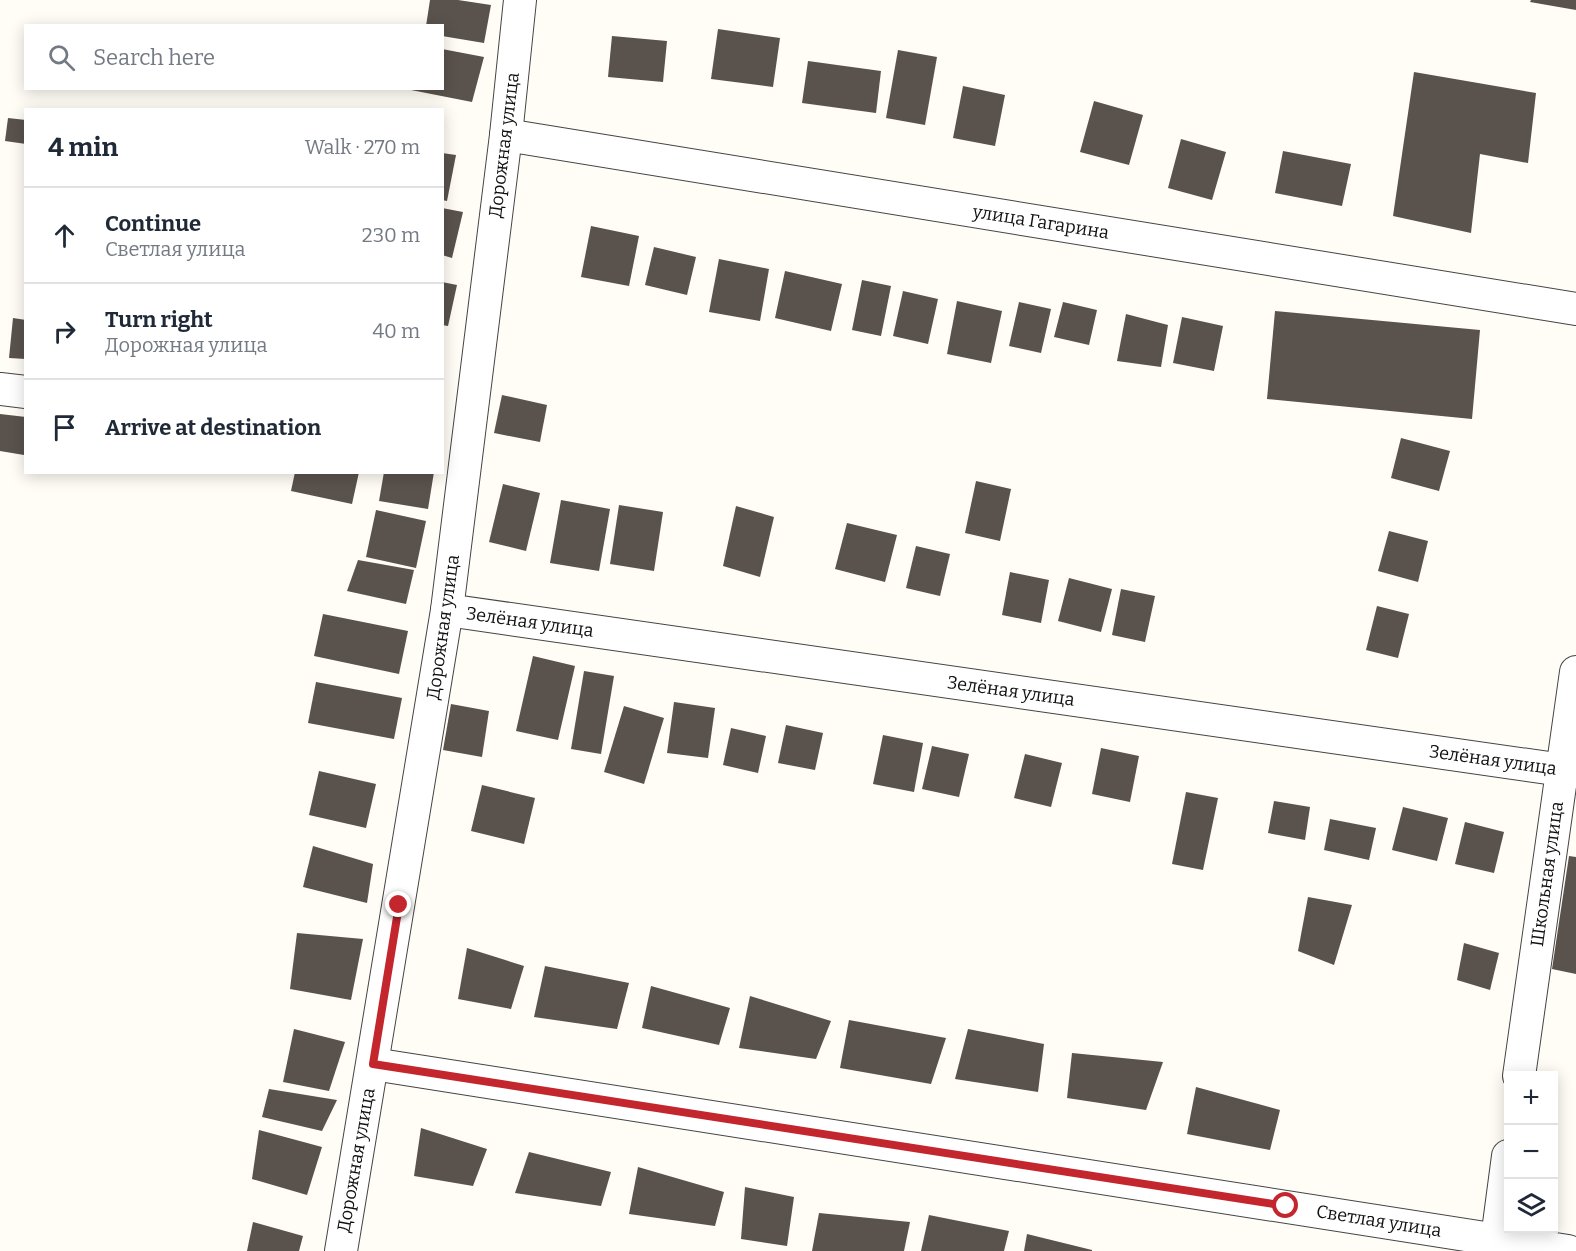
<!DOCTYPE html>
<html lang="en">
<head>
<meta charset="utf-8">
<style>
  :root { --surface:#fff; --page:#f6f6f7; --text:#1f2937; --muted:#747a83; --line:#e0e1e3 }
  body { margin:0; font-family:Bitter,serif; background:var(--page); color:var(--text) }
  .controls { position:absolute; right:18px; bottom:18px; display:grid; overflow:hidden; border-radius:0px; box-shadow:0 3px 15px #0003 }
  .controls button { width:54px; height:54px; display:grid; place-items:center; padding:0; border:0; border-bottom:2px solid var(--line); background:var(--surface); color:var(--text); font:30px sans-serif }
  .stop { position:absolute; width:18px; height:18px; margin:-14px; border:4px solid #c4262e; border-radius:50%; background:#fff }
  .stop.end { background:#c4262e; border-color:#fff; box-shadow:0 2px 6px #0008 }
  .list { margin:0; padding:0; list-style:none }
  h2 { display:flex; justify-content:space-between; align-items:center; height:78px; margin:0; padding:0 24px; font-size:26px }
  h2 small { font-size:20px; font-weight:400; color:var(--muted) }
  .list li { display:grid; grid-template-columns:39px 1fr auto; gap:18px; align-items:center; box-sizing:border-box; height:96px; padding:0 24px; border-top:2px solid var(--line) }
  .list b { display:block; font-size:22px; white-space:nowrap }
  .list p { margin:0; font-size:20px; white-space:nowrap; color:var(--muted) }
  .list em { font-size:20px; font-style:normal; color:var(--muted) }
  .icon { flex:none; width:33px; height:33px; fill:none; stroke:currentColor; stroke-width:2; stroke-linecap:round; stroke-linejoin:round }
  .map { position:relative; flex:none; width:1576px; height:1251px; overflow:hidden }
  .search { position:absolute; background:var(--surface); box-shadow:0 3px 15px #0003; left:24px; top:24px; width:420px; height:66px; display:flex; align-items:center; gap:15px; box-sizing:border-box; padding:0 21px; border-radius:0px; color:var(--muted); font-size:22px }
  .panel { position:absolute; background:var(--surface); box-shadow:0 3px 15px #0003; left:24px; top:108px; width:420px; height:366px; border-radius:0px }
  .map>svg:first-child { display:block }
</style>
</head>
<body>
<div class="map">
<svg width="1576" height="1251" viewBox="0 0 1576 1251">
  <rect width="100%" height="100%" fill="#fffdf5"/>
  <!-- building -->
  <g fill="#5a524d">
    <path d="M430,0h28l33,5 -7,38 -42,-7v-10h-16z"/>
    <path d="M1531,0h45v10l-46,-8z"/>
    <path d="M718,29l62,9 -7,49 -62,-8z"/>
    <path d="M612,36l55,5 -4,41 -55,-5z"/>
    <path d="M442,49l42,8 -12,45 -61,-12 31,-2z"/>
    <path d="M898,50l39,7 -12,68 -39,-7z"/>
    <path d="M808,61l73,10 -5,42 -74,-10z"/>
    <path d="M1414,72l122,21 -8,70 -48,-9 -9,79 -78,-17z"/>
    <path d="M963,86l42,9 -10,51 -42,-8z"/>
    <path d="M1094,101l49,14 -14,50 -49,-13z"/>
    <path d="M8,118l18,2v24l-21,-3z"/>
    <path d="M1181,139l45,13 -14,48 -44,-12z"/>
    <path d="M1283,151l68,13 -9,42 -67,-13z"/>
    <path d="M442,153l14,2 -9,46 -5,-1z"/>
    <path d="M442,208l21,4 -11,46 -10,-3z"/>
    <path d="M591,226l48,10 -10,50 -48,-9z"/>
    <path d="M654,247l42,10 -9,38 -42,-10z"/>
    <path d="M719,259l50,10 -9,52 -51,-9z"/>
    <path d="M785,271l57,13 -11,47 -56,-13z"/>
    <path d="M862,280l29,6 -10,50 -29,-6z"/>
    <path d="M442,282l15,3 -9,41 -6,-1z"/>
    <path d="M903,291l35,8 -10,45 -35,-8z"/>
    <path d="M957,301l45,10 -11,52 -44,-9z"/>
    <path d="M1019,302l32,7 -10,44 -32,-7z"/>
    <path d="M1063,302l34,8 -8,35 -35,-8z"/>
    <path d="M1275,311l205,19 -8,89 -205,-20z"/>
    <path d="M1126,314l42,11 -7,42 -44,-6z"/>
    <path d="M1182,317l41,9 -9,45 -41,-8z"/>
    <path d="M13,318l13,2v39l-17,-1z"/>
    <path d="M502,395l45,10 -7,37 -46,-9z"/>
    <path d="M0,414l26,3 -2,38 -24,-4z"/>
    <path d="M1401,438l49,13 -11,40 -48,-13z"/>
    <path d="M295,472h64l-7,32 -61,-13z"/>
    <path d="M384,472h50l-6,37 -49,-8z"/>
    <path d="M976,481l35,8 -11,52 -35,-8z"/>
    <path d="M503,484l37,9 -14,58 -37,-9z"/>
    <path d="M561,500l49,9 -11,62 -49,-8z"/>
    <path d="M619,505l44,7 -9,59 -44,-7z"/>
    <path d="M736,506l38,11 -14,60 -37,-11z"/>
    <path d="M376,510l50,11 -10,47 -50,-11z"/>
    <path d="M847,523l50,12 -12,47 -50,-13z"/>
    <path d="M1389,531l39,10 -10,41 -40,-11z"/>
    <path d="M916,546l34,8 -10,42 -34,-8z"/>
    <path d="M358,560l56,10 -8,34 -59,-13z"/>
    <path d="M1010,572l39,8 -8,43 -39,-8z"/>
    <path d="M1069,578l43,11 -11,43 -43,-11z"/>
    <path d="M1121,589l34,7 -10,46 -33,-7z"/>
    <path d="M1377,606l32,8 -11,44 -32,-8z"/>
    <path d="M323,614l85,17 -9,43 -85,-18z"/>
    <path d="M533,656l42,10 -17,74 -42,-9z"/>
    <path d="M584,671l30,5 -13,78 -30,-5z"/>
    <path d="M316,682l86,16 -8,41 -86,-16z"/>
    <path d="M674,702l41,6 -7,50 -41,-5z"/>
    <path d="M451,704l38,7 -7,46 -39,-7z"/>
    <path d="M624,706l40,12 -20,66 -40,-12z"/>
    <path d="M786,725l37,8 -8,37 -37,-7z"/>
    <path d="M731,728l35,8 -8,37 -35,-8z"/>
    <path d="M883,735l40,8 -9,49 -41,-8z"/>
    <path d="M932,746l37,8 -10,43 -37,-8z"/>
    <path d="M1101,748l38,8 -9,46 -38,-8z"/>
    <path d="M1025,754l37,9 -11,44 -37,-9z"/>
    <path d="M319,771l57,13 -10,44 -57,-13z"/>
    <path d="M482,785l53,13 -11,46 -53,-13z"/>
    <path d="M1186,792l32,6 -15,72 -31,-6z"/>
    <path d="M1274,801l36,6 -5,33 -37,-7z"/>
    <path d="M1403,807l45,11 -11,43 -45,-11z"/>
    <path d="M1330,819l46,9 -7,32 -45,-10z"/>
    <path d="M1465,822l39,10 -10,41 -39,-9z"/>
    <path d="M313,846l60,18 -6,39 -64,-16z"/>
    <path d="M1569,856l7,1v117l-24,-5z"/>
    <path d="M1308,897l44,8 -18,60 -36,-14z"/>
    <path d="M297,933l66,6 -12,61 -61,-11z"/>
    <path d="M1464,943l35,10 -9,37 -33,-10z"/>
    <path d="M467,948l57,18 -13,43 -53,-10z"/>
    <path d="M545,966l84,17 -12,46 -83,-12z"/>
    <path d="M651,986l79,22 -11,37 -77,-17z"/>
    <path d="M750,996l81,25 -15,38 -77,-11z"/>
    <path d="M849,1020l97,18 -15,46 -91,-16z"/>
    <path d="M294,1029l51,13 -16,49 -46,-9z"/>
    <path d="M968,1029l76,15 -6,48 -83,-13z"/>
    <path d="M1072,1053l91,9 -17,48 -79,-12z"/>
    <path d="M1196,1087l84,23 -10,40 -83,-16z"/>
    <path d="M269,1089l68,11 -15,31 -60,-14z"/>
    <path d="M421,1128l66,21 -14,37 -59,-10z"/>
    <path d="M259,1130l63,17 -15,48 -55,-16z"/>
    <path d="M529,1152l82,20 -10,34 -86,-13z"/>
    <path d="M638,1167l86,25 -9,34 -86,-12z"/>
    <path d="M745,1187l49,10 -7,49 -46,-7z"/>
    <path d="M819,1213l91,9 -6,29h-92z"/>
    <path d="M929,1215l80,16 -5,20h-83z"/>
    <path d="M253,1222l50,14 -4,15h-52z"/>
    <path d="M1027,1234l65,16v1h-68z"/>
  </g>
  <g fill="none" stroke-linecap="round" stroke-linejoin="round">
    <defs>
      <g id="minor">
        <path d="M506,135l1070,174"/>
        <path d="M0,389l26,3"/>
        <path d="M447,610l1129,162"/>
        <path d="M373,1064l1195,187"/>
        <path d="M1519,1076l57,-404"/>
        <path d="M1497,1239l11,-83"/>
        <path d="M341,1251l106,-641 59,-475 14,-135"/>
      </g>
    </defs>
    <!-- minor casing -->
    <use href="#minor" stroke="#444" stroke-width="34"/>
    <!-- minor -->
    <use href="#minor" stroke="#fff" stroke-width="32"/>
  </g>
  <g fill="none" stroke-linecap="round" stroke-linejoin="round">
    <!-- route -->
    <path stroke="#c4262e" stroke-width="8" d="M399,905l-26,159 913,142"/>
  </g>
  <g text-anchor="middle" stroke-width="6" stroke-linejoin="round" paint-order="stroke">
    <!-- street labels -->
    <g font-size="18" fill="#111" stroke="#fff">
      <text transform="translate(504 145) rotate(-83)" y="6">Дорожная улица</text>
      <text transform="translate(1041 222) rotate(9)" y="6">улица Гагарина</text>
      <text transform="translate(530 622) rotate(8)" y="6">Зелёная улица</text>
      <text transform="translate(443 627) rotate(-82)" y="6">Дорожная улица</text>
      <text transform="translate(1011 691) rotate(8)" y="6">Зелёная улица</text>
      <text transform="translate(1493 760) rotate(8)" y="6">Зелёная улица</text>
      <text transform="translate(1547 874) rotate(-82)" y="6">Школьная улица</text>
      <text transform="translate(356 1160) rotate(-80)" y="6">Дорожная улица</text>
      <text transform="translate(1379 1221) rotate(9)" y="6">Светлая улица</text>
    </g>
  </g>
</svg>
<div class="controls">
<button>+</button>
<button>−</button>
<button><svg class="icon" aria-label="layers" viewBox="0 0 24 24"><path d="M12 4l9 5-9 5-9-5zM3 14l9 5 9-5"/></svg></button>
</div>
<div class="stop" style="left:1286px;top:1206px"></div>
<div class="stop end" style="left:399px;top:905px"></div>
<div class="search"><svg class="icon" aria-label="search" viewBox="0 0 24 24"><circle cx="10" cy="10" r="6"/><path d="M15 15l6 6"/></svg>Search here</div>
<section class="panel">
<h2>4 min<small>Walk · 270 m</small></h2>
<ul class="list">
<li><svg class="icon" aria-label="ahead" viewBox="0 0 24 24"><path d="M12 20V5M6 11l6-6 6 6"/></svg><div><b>Continue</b><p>Светлая улица</p></div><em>230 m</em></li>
<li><svg class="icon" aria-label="right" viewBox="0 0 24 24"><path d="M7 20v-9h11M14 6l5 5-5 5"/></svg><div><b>Turn right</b><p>Дорожная улица</p></div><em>40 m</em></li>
<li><svg class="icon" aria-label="arrive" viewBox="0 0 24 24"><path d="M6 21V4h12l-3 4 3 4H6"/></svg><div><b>Arrive at destination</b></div></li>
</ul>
</section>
</div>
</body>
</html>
